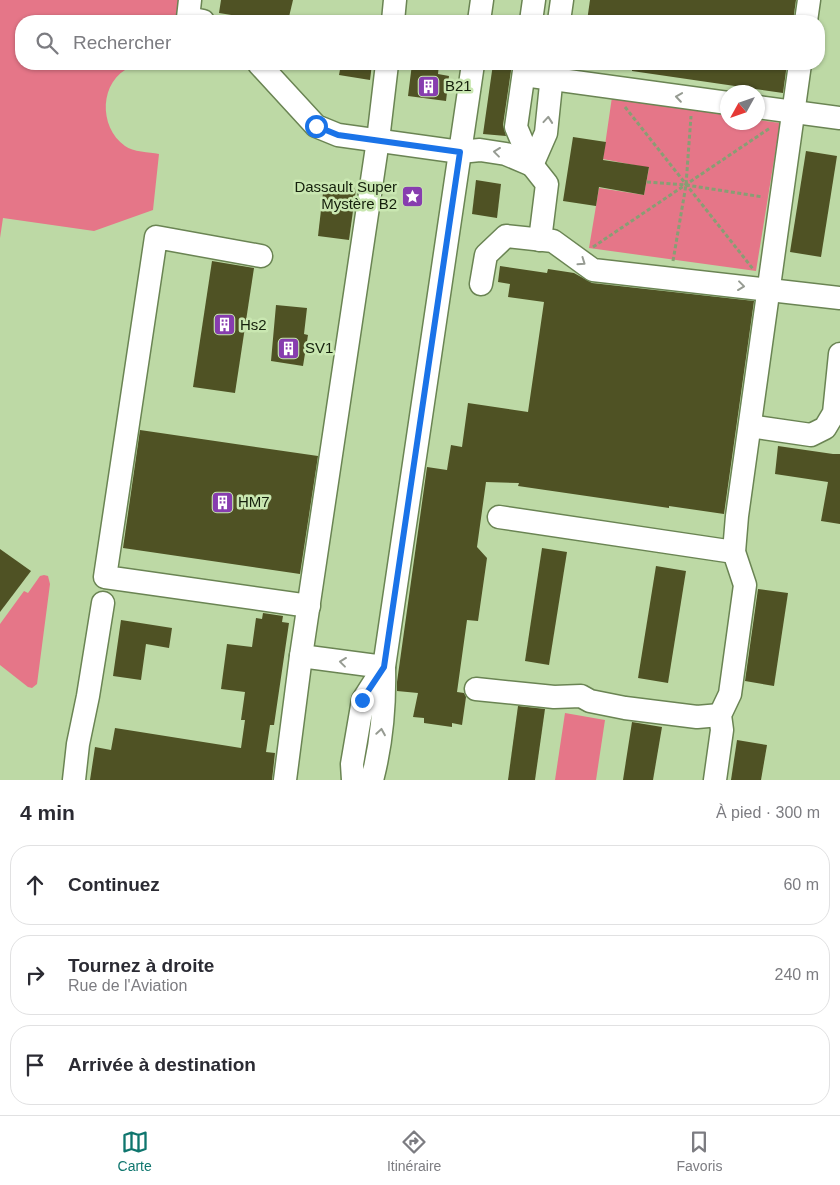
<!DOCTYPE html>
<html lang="fr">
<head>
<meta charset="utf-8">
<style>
  :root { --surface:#fff; --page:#f7f7f7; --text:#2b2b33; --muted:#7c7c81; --line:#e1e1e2; --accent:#0f766e }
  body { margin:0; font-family:Arial,sans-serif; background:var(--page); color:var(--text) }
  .compass { position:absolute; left:720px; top:85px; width:45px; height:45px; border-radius:50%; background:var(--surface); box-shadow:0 1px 4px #0004; rotate:230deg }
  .stop { position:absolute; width:15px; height:15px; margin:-11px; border:4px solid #1a73e8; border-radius:50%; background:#fff }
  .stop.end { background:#1a73e8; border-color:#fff; box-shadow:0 1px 5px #0008 }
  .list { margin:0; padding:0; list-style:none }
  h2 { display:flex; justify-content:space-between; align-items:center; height:65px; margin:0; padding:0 20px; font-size:21px }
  h2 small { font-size:16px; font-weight:400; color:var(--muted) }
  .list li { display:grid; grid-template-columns:32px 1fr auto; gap:15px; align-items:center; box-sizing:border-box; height:80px; margin:0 10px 10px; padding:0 10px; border:1px solid var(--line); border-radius:20px }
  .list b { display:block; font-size:19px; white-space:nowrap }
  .list p { margin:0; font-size:16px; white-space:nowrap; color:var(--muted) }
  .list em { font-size:16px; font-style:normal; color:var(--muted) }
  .icon { flex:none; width:28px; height:28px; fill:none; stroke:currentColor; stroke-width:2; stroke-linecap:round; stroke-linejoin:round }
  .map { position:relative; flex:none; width:840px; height:780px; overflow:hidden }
  .search { position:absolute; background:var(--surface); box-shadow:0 1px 4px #0004; left:15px; right:15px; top:15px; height:55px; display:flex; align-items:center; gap:12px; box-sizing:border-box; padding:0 18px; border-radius:20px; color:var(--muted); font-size:19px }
  .sheet { height:335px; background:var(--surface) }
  nav { display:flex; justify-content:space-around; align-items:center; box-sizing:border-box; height:70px; border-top:1px solid var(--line); background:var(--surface); font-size:14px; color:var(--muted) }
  nav a { display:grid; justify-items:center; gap:2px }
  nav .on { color:var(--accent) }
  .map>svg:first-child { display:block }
</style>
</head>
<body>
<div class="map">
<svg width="840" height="780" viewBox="0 0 840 780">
  <rect width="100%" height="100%" fill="#bdd9a5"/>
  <!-- green -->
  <g fill="#e57688">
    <path d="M0,0h183l-3,21h-159v43h152c-13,0 -29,-2 -42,3 -32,13 -33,60 -6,79 8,6 24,6 34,8l-6,56 -59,21 -91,-13 -3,20z"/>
    <path d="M612,97l115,18 1,7h30v-2l22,3 -24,148 -167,-23 10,-60 45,7 5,-27 -46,-9z"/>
    <path d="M44,575l4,1 2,8 -13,100 -5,4 -4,-1 -28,-22v-41l24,-33 4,2 12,-17z"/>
    <path d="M565,713l40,7 -9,60h-41z"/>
  </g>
  <!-- building -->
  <g fill="#4f5224">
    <path d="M221,0h72l-5,21h-19l-50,-8z"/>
    <path d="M590,0h206l-3,21h-206z"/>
    <path d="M341,64h31l-2,16 -31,-5z"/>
    <path d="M412,64h27l-1,10 11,2 -3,25 -38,-5z"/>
    <path d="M493,64h19l-9,61 3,11 -23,-2z"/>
    <path d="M632,64h155l-4,29 -151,-22z"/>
    <path d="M573,137l33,5 -3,18 46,7 -5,28 -45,-8 -3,19 -33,-5z"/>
    <path d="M806,151l31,5 -16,101 -31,-5z"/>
    <path d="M476,180l25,4 -4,34 -25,-4z"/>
    <path d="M324,184l32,5 -7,51 -31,-4z"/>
    <path d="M212,261l42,7 -19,125 -42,-6z"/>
    <path d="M500,266l47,7 1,-4 26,4 18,10 162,18 -30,213 -55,-8v2l-151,-22 1,-3 -33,-1 -9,65 10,11 -9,63 -11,-1 -10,72 7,1 2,4 -4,28 -10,-2v4l-28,-4v-5l-11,-1 5,-24 -21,-2v-9l30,-215 20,3 4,-25 11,2 6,-44 60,9 16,-110 -36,-5 2,-13 -12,-2z"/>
    <path d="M276,305l31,3 -3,26 4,1 -5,31 -32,-5z"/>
    <path d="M140,430l178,26 -18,118 -177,-26z"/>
    <path d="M778,446l55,8h7v70l-19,-3 7,-39 -53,-8z"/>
    <path d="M542,548l25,4 -18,113 -24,-4z"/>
    <path d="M0,549l31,22 -31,41z"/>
    <path d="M656,566l30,5 -18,112 -30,-5z"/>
    <path d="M758,589l30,4 -14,93 -29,-5z"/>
    <path d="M263,613l20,3 -1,6 7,1 -15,102h-4l-4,27 9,1 -3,27h-182l5,-33 16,3 4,-22 126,20 4,-28h-4l4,-28 -24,-3 6,-45 25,3 4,-29 6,1z"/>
    <path d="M121,620l51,8 -3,20 -23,-4 -5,36 -28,-4z"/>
    <path d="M518,706l27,3 -10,71h-27z"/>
    <path d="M632,722l30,5 -9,53h-30z"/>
    <path d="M737,740l30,5 -6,35h-30z"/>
  </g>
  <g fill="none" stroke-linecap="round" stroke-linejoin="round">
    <defs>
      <g id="minor">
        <path d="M190,0l-2,18 15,3"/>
        <path d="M393,21l2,-21"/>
        <path d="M479,21l3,-21"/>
        <path d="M531,21l3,-21"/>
        <path d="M559,21l3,-21"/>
        <path d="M806,21l3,-21"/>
        <path d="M259,64l57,62 22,9 122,17 20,-2 26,4 26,11"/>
        <path d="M525,64l-9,63 16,38 15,19 -7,56"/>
        <path d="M524,75l204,28"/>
        <path d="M758,107l82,11"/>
        <path d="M532,165l14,-32 7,-68"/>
        <path d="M261,256l-105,-19 -51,340 204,29"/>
        <path d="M481,284l5,-29 20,-19 47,5 40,29 247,28"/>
        <path d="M750,426l61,9 14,-7 9,-15 6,-59"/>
        <path d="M499,517l235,35"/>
        <path d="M301,656l83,11 89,-603"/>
        <path d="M476,689l78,8 27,-1 9,5 35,7 72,9 23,-2"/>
        <path d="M74,780l4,-36 10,-48 15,-93"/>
        <path d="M285,780l16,-124 77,-516 9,-76"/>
        <path d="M353,780l-1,-16 11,-64 21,-33c1,39 -2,75 -12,113"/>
        <path d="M715,780l7,-50 -2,-15 10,-21 15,-109 -11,-33 3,-36 63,-452"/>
      </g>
    </defs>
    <!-- minor casing -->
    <use href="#minor" stroke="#6a8453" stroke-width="25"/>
    <!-- path -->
    <g stroke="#889e74" stroke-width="3" stroke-dasharray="4 2.5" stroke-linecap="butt">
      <path d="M625,107l128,162"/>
      <path d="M647,182l39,3 77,12"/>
      <path d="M593,247l177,-119"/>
      <path d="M673,261l13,-76 5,-69"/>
    </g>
    <!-- minor -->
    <use href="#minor" stroke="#fff" stroke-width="22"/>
  </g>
  <!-- one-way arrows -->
  <defs><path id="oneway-chevron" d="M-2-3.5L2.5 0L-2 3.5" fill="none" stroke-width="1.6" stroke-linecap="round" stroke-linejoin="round" transform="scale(1.25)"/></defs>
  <g stroke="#969b92">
    <use href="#oneway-chevron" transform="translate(679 97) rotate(-172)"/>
    <use href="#oneway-chevron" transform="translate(548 120) rotate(-85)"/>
    <use href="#oneway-chevron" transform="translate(497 152) rotate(-173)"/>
    <use href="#oneway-chevron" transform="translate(582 262) rotate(35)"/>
    <use href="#oneway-chevron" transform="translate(741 286) rotate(7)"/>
    <use href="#oneway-chevron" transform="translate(343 662) rotate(-173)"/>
    <use href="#oneway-chevron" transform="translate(381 732) rotate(-81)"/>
  </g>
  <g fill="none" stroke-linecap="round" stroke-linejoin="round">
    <!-- route -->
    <path stroke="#1a73e8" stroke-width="6" d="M316,126l22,9 122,17 -76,515 -22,33"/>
  </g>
  <!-- icons -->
  <defs>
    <symbol id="building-square" viewBox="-11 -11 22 22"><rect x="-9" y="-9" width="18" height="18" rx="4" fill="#873daf" stroke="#c9e7b1"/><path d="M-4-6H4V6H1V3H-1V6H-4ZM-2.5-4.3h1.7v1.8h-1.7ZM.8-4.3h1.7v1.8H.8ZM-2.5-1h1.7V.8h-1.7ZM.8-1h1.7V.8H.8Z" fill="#fff"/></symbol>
    <symbol id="sight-square" viewBox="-11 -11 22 22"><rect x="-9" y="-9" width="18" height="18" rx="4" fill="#873daf" stroke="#c9e7b1"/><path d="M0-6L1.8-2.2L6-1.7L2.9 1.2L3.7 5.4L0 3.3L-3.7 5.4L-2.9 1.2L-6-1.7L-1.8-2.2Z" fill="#fff"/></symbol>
  </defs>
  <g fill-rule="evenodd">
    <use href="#building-square" x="416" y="74" width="25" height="25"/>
    <use href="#sight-square" x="400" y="184" width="25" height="25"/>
    <use href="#building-square" x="212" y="312" width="25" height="25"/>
    <use href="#building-square" x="276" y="336" width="25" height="25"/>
    <use href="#building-square" x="210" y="490" width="25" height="25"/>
  </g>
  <g text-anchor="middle" stroke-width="5" stroke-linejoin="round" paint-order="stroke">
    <!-- poi labels -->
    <g font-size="15" fill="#15200c" stroke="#c9e7b1" text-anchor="start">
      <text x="445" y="91">B21</text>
      <text x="397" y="192" text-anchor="end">Dassault Super<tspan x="397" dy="17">Mystère B2</tspan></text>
      <text x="240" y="330">Hs2</text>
      <text x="305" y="353">SV1</text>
      <text x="238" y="507">HM7</text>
    </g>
  </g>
</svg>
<svg class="compass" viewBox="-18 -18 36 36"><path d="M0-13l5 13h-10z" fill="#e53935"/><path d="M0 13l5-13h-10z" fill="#7c7c81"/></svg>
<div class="stop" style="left:316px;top:126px"></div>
<div class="stop end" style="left:362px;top:700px"></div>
<div class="search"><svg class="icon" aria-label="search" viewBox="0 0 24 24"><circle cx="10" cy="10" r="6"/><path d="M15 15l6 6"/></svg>Rechercher</div>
</div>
<section class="sheet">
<h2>4 min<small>À pied · 300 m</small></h2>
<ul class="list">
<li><svg class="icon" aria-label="ahead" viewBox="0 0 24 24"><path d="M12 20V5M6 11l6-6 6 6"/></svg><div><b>Continuez</b></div><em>60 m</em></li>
<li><svg class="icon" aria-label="right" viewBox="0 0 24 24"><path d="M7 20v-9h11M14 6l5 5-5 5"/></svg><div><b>Tournez à droite</b><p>Rue de l'Aviation</p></div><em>240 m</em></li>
<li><svg class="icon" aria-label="arrive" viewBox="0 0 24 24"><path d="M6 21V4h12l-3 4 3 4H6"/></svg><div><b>Arrivée à destination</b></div></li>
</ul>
</section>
<nav>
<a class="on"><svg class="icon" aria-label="map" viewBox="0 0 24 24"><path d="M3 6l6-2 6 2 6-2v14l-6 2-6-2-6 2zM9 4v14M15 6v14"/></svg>Carte</a>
<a><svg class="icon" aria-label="directions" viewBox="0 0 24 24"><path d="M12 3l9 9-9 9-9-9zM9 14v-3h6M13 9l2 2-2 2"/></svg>Itinéraire</a>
<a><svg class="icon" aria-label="saved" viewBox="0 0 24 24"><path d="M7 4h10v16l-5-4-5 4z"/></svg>Favoris</a>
</nav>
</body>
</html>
